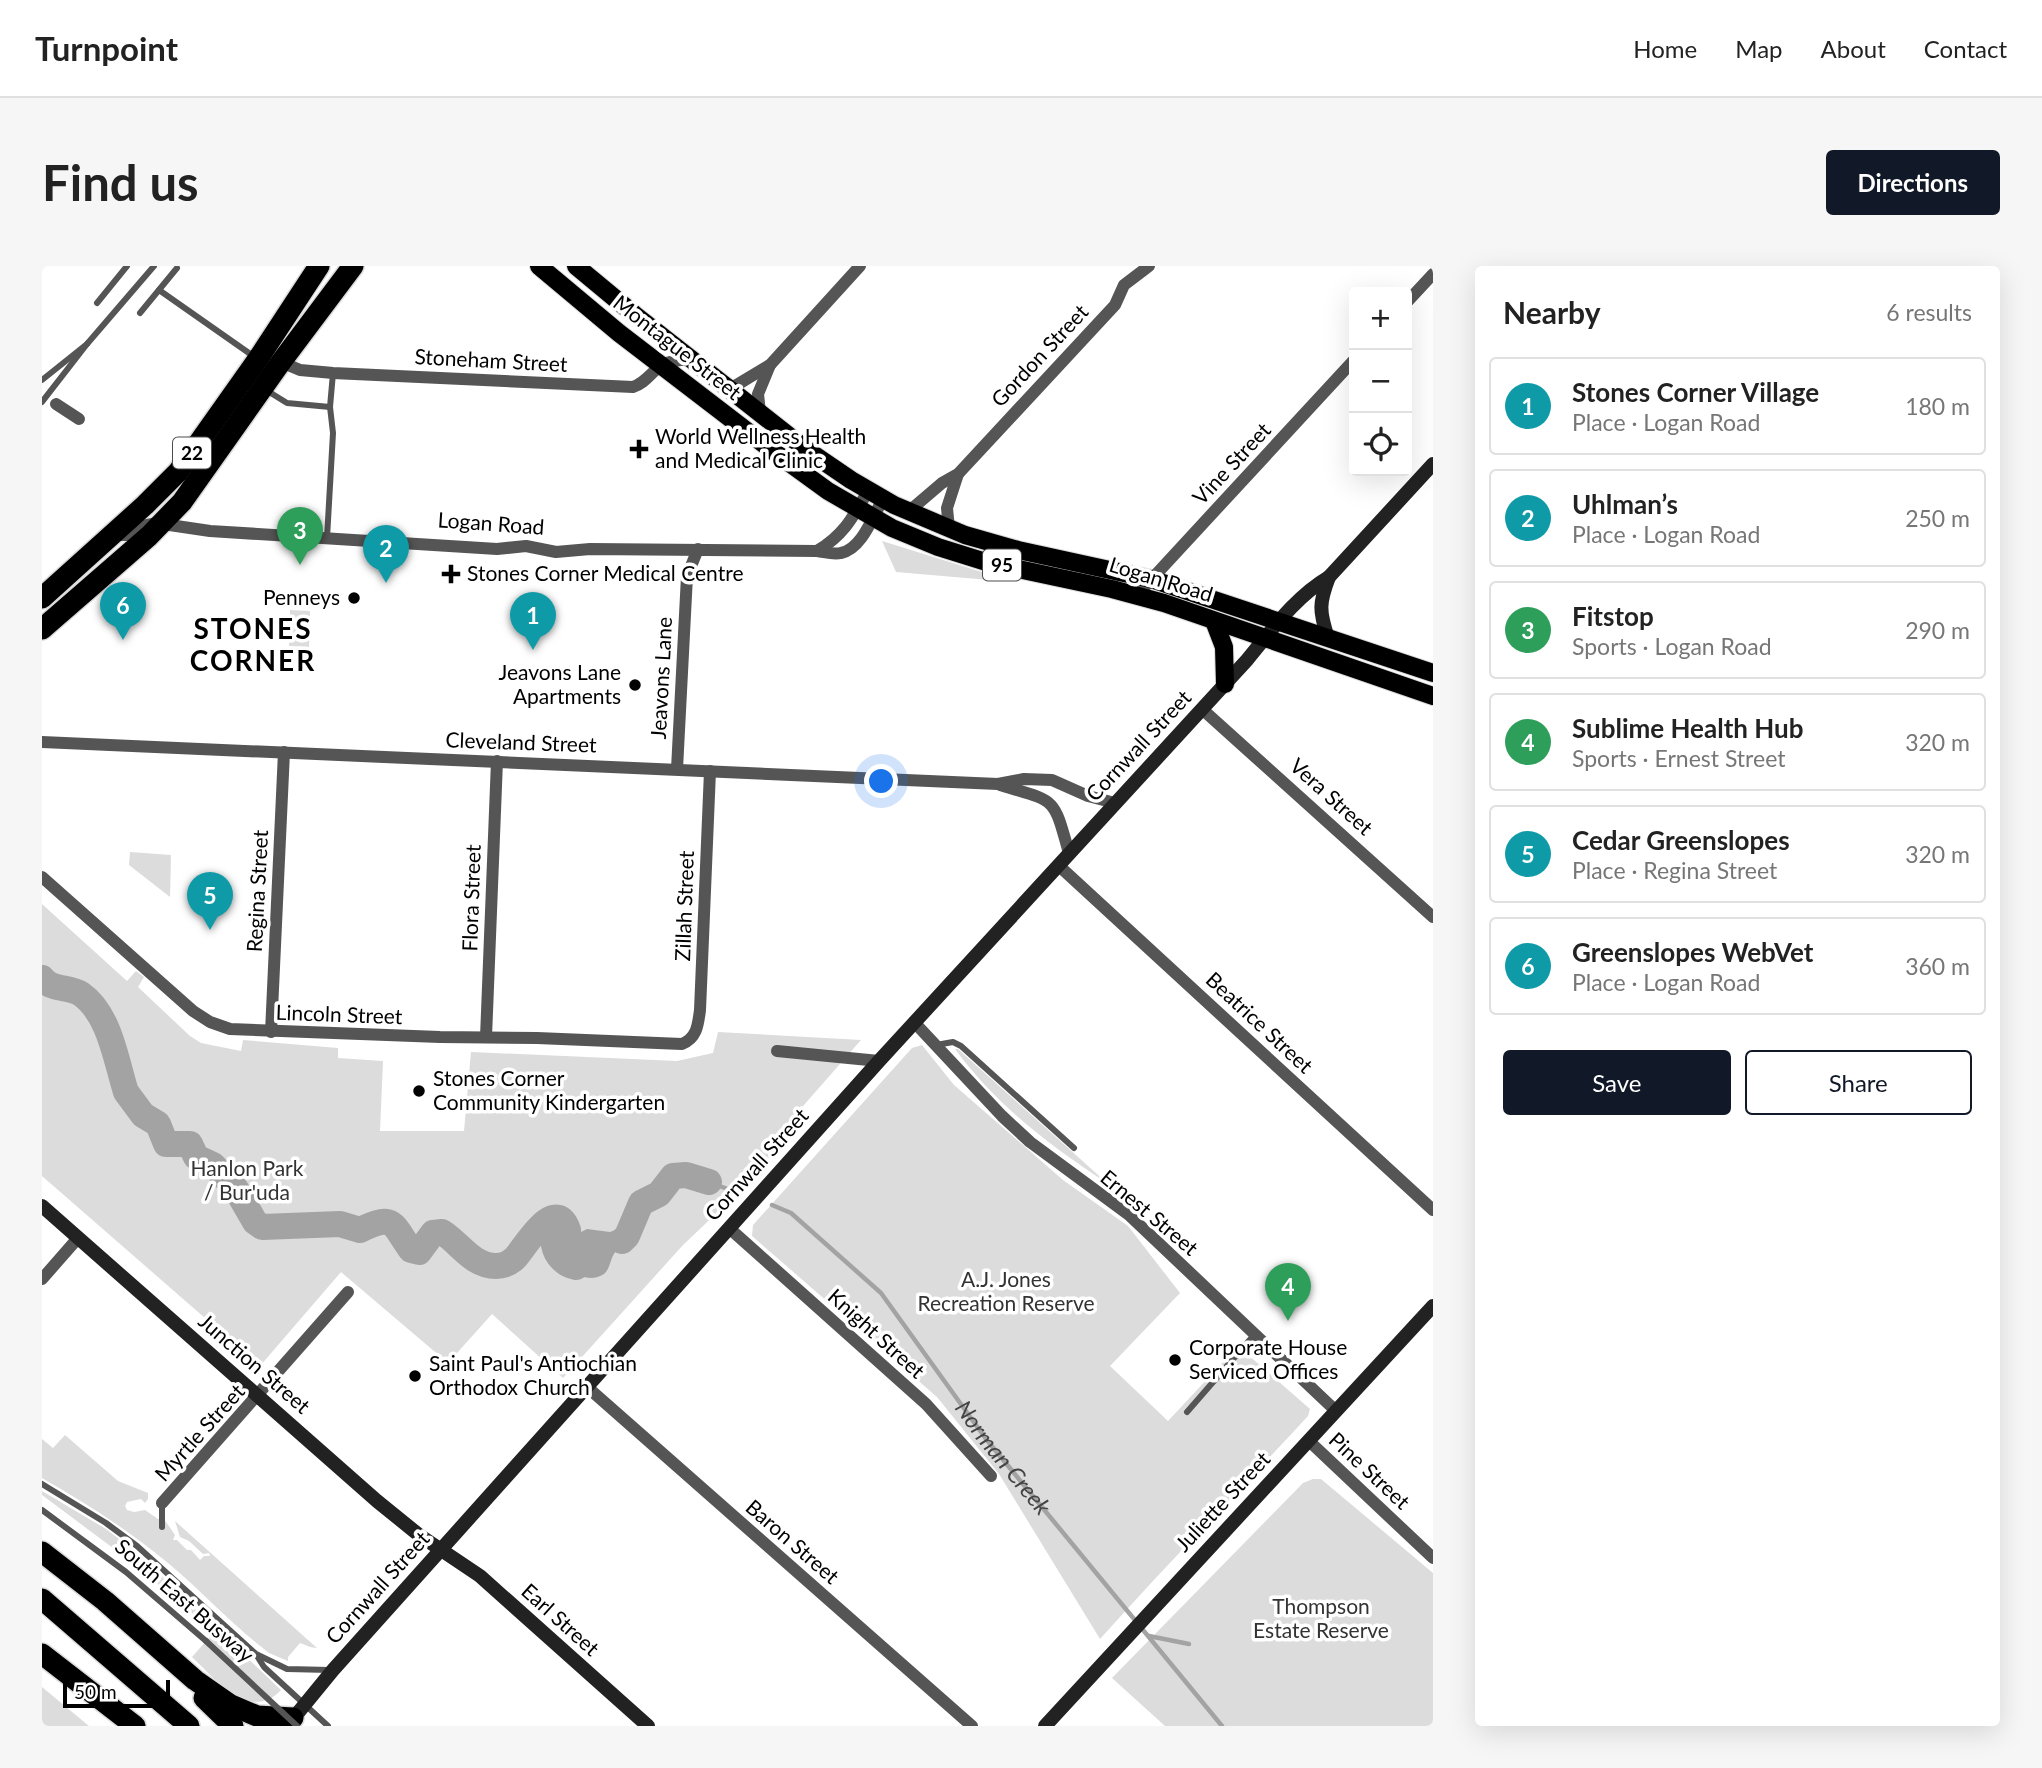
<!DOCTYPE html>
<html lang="en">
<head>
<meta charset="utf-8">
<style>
  :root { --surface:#fff; --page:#f6f6f6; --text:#222; --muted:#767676; --line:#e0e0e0; --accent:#111827 }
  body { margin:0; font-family:Lato,sans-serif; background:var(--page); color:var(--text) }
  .controls { position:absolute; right:21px; top:21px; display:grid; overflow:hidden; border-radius:7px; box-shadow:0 7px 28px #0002 }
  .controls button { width:63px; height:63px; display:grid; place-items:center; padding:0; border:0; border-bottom:2px solid var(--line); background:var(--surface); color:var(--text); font:35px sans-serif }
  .scale { position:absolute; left:21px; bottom:18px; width:107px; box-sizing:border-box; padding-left:7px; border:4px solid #000; border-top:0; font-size:19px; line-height:24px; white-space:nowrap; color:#000; -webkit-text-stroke:5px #fff; paint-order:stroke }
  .you { position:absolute; left:840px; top:516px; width:24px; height:24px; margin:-18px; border:5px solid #fff; border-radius:50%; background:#1a73e8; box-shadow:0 0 0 10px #1a73e833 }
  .badge { display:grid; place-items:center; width:46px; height:46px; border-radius:50%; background:var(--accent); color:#fff; font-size:23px; font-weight:700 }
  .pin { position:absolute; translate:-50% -58px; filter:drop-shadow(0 2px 4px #0008) }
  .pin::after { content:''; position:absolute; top:37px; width:24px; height:21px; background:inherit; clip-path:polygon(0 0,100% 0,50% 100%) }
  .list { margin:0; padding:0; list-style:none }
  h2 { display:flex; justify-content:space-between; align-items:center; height:91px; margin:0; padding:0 28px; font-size:30px }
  h2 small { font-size:23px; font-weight:400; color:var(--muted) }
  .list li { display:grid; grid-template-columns:46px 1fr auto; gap:21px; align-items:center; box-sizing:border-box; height:98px; margin:0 14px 14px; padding:0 14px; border:2px solid var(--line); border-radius:7px }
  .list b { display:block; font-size:26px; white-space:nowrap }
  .list p { margin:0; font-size:23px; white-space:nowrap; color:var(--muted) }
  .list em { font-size:23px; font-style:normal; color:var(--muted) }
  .actions { display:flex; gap:14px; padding:21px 28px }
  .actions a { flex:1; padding:16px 0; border:2px solid var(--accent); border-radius:7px; text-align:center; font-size:24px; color:var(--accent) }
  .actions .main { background:var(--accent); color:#fff }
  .icon { flex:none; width:38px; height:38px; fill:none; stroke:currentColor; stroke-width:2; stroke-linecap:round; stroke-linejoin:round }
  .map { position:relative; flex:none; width:1391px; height:1460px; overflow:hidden; border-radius:7px }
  header { display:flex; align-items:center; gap:42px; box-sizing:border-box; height:98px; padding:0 35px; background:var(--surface); border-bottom:2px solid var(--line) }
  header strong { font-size:33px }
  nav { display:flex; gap:38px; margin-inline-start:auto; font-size:24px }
  .intro { display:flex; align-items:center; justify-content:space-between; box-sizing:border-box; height:168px; padding:0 42px }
  h1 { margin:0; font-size:49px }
  .button { padding:18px 32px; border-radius:7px; background:var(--accent); color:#fff; font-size:24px; font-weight:700 }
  main { display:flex; gap:42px; padding:0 42px }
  aside { flex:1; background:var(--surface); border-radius:7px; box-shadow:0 7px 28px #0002 }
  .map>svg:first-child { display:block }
</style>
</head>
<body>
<header>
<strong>Turnpoint</strong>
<nav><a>Home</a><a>Map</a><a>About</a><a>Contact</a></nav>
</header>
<div class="intro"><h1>Find us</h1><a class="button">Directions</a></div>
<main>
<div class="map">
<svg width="1391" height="1460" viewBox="0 0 1391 1460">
  <rect width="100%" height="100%" fill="#fff"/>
  <!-- green -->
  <g fill="#dcdcdc">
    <path d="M840,275l119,37v3l-105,-9z"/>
    <path d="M248,344l20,1 -1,36 -20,-1z"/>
    <path d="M88,586l41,3 -1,42 -41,-32z"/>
    <path d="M0,638l85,77 9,-10 8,6 -6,10 52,49 11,7 40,8 2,-11 95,8v10l45,3 -3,70h84l7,-79 206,9 36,-8 5,-21 143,8 -79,90 -11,25 -29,34 -59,56 -120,133 -71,-64 -44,49 -107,-91 -81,94 -218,-190z"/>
    <path d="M880,779l32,40 109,95 65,46 52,67 -70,73 58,55 70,-75 72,63 -2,7c-69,75 -140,147 -208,223l-101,-165 -62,-77 -185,-161 1,-11 159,-177z"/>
    <path d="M913,783h3l149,134c-57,-37 -111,-78 -152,-134z"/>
    <path d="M23,1169l53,46 30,12v6l-3,4 -4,-4 -14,3 -2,4 2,4 7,2 11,-2 13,9h6l11,16 -2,5h4l10,10h4l9,10 4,-4h6l-1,-3 -6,1 -14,-13 -9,-4 -5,-16 142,127 -7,-1 -10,-4 -12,14v4l-19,-8c-36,-27 -67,-62 -101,-90 -40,-33 -82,-60 -126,-85v-39l11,9z"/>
    <path d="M1271,1213h8l112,94v153h-268l-53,-48 191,-195z"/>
    <path d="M0,1225l64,38 30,23 145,138c-31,33 -66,-11 -89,-33l22,-25 -81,-69 -91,-68z"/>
    <path d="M0,1421l47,39h-47z"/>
  </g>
  <!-- water -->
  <path fill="#a3a3a3" d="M594,945c-2,28 -10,23 -22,43 -4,6 -4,15 -10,20 -18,12 -42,-6 -51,-21l1,-8 11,1 12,-12 10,-5 23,3 16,-6z"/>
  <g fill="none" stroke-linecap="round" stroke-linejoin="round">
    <!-- stream -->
    <g stroke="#a3a3a3" stroke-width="4.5">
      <path d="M667,916l29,11"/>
      <path id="s1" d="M730,939l19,8 90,80 105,146 236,287"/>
      <path d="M1107,1370l40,8"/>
    </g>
    <!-- river -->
    <g stroke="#a3a3a3" stroke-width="26">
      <path d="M0,712c10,13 27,8 39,16 29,20 35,67 45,98l17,23 15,9 8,20h24l6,13 17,8 23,24 19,33 7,5 78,-3 20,6c35,-17 32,-6 51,20l8,2 14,-19 9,-1c18,11 30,34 54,34 7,0 14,-3 19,-8 9,-9 40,-65 53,-28l-14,15c2,11 11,20 22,22"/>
      <path d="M580,975l5,-5 14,-33 18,-9 14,-18 13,-1 23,7"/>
    </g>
    <defs>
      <g id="primary">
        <path d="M497,0l80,67 158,121 51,37 64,37 46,19 48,15 126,27 52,14 269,93"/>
        <path d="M534,0l59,49 172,135 44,30 43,25 71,30 53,15 133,29 282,94"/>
        <path d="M1172,355l10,26 1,37"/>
      </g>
      <g id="highway">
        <path d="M0,332l103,-93 33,-33 80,-113 61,-93"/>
        <path d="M0,363l107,-93 33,-34 99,-140 72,-96"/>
        <path d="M0,1286l63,49 90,79 36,25 26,11 36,2"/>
        <path d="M0,1333l147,127"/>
        <path d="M0,1388l93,72"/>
        <path d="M162,1432l29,28"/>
      </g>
    </defs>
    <!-- primary casing -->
    <use href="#primary" stroke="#dbdbdb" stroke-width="20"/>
    <!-- highway casing -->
    <use href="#highway" stroke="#dbdbdb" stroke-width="24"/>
    <!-- lane -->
    <g stroke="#555" stroke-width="6">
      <path d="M117,24l97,68"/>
      <path d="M55,37l30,-37"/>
      <path d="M98,47l37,-45"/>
      <path d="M0,114l45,-36 67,-78"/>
      <path d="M224,124l21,13 43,4"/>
      <path d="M285,272l6,-105 -3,-26 3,-34"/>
      <path d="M894,779l17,-3 8,4 113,102"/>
      <path d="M1145,1146l67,-77"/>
      <path d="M0,1218l64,39 31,23 119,108 31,15 43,1"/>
      <path d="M0,1244l84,62 80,69"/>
      <path d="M120,1261v-24"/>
      <path d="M215,1390l7,11 64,59"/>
    </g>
    <!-- street -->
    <g stroke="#555" stroke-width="12">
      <path d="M1365,36l26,-28"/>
      <path d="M239,96l19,8 33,3 300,14c13,-4 18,-15 29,-22 9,-5 20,-5 30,-6"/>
      <path d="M688,123l40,-24 90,-99"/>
      <path d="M14,138l23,15"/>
      <path d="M718,147l-2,-19 12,-29"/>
      <path d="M866,246l34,-29 16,-9 157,-169 9,-20 25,-19"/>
      <path d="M907,263l-2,-21 11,-34"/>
      <path d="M71,269h15l9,-8 19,-4 54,8 287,18 29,-3 30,6 34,-3 227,2c8,1 16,4 24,2 21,-4 32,-37 42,-54"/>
      <path d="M775,285c27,-16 36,-34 51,-60"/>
      <path d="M1095,329l217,-235"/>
      <path d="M1160,443l231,208"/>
      <path d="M0,476l956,42 26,-5 28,1 36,16 27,7"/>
      <path d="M635,503l10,-193 11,-27"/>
      <path d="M958,519c57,17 53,11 69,68"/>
      <path d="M1016,599l375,345"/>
      <path d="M0,611l151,134 17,11 20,7 210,8 97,1 145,6c15,-6 16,-19 18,-34l10,-239"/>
      <path d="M872,756l88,94 28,26 99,73 207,196"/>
      <path d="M229,766l13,-280"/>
      <path d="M444,771l11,-276"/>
      <path d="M735,785l102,10"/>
      <path d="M687,962l197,176 65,72"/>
      <path d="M0,1013l36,-41"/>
      <path d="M544,1120l386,340"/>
      <path d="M1267,1175l124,117"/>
      <path d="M120,1237l186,-211"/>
    </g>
    <!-- secondary -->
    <g stroke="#222" stroke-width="14">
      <path d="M1286,372c-9,-27 -9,-35 1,-61"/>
      <path d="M0,940l335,295 42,34 61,41 168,150"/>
      <path d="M246,1459l45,-55 546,-609 368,-401c25,-30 48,-63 82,-83l104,-113"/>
      <path d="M1003,1460l388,-420"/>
    </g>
    <!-- primary -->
    <use href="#primary" stroke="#000" stroke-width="18"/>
    <!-- highway -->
    <use href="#highway" stroke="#000" stroke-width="21"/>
    <!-- lane-bridge -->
    <g stroke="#555" stroke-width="6">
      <path d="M0,136l45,-58"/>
      <path d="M164,1375l91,85"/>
    </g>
  </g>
  <!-- markers -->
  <g fill="#000" stroke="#fff" stroke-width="2.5">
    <path d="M593.5 172.5h7v7h7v7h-7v7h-7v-7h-7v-7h7z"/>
    <path d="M405.5 297.5h7v7h7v7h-7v7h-7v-7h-7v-7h7z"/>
    <circle cx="312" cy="332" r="7"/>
    <circle cx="593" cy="419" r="7"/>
    <circle cx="377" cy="825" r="7"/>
    <circle cx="1133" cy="1094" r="7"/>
    <circle cx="373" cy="1110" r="7"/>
  </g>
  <g text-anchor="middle" stroke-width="7" stroke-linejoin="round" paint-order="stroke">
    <!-- shield labels -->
    <g fill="#fff" stroke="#4c4c4c" stroke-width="2">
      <rect x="131" y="171.5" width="38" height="31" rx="5"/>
      <rect x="941" y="283.5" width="38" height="31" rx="5"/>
    </g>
    <g font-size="19" font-weight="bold" fill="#000">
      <text x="150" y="194">22</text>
      <text x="960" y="306">95</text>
    </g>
    <!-- street labels -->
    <g font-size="21" fill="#000" stroke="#fff">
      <text transform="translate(635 82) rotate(38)" y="7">Montague Street</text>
      <text transform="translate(998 90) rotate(-47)" y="7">Gordon Street</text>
      <text transform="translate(449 95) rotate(3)" y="7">Stoneham Street</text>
      <text transform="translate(1190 198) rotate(-47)" y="7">Vine Street</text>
      <text transform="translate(449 258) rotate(4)" y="7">Logan Road</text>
      <text transform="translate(1119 314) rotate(17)" y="7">Logan Road</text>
      <text transform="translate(620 412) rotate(-87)" y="7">Jeavons Lane</text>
      <text transform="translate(479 477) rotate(2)" y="7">Cleveland Street</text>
      <text transform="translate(1097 480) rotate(-47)" y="7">Cornwall Street</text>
      <text transform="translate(1289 531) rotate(42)" y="7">Vera Street</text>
      <text transform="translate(216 625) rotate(-87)" y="7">Regina Street</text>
      <text transform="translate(430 632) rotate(-88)" y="7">Flora Street</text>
      <text transform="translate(643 640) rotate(-88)" y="7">Zillah Street</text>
      <text transform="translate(297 749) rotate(2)" y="7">Lincoln Street</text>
      <text transform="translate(1217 757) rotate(43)" y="7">Beatrice Street</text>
      <text transform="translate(715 899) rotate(-48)" y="7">Cornwall Street</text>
      <text transform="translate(1107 947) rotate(40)" y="7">Ernest Street</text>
      <text transform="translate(834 1068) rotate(42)" y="7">Knight Street</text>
      <text transform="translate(212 1098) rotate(41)" y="7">Junction Street</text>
      <text transform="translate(158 1167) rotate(-48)" y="7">Myrtle Street</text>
      <text transform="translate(1327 1205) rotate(43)" y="7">Pine Street</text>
      <text transform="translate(1181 1236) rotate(-47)" y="7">Juliette Street</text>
      <text transform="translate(750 1276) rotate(41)" y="7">Baron Street</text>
      <text transform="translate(336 1322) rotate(-48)" y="7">Cornwall Street</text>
      <text transform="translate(142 1335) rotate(41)" y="7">South East Busway</text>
      <text transform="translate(518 1354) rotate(42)" y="7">Earl Street</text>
    </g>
    <!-- poi labels -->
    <g font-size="21" fill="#000" stroke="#fff" text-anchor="start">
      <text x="613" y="178">World Wellness Health<tspan x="613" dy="24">and Medical Clinic</tspan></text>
      <text x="425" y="315">Stones Corner Medical Centre</text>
      <text x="298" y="339" text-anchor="end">Penneys</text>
      <text x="579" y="414" text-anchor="end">Jeavons Lane<tspan x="579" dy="24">Apartments</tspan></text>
      <text x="391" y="820">Stones Corner<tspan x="391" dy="24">Community Kindergarten</tspan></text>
      <text x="1147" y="1089">Corporate House<tspan x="1147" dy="24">Serviced Offices</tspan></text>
      <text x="387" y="1105">Saint Paul's Antiochian<tspan x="387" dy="24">Orthodox Church</tspan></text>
    </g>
    <!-- park labels -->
    <g font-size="21" fill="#333" stroke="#fff">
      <text x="205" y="910">Hanlon Park<tspan x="205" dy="24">/ Bur'uda</tspan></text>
      <text x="964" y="1021">A.J. Jones<tspan x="964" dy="24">Recreation Reserve</tspan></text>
      <text x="1279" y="1348">Thompson<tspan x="1279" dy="24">Estate Reserve</tspan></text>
    </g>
    <!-- water labels -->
    <g font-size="23" font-style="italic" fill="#444" stroke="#fff">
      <text dy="8" stroke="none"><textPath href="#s1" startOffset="346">Norman Creek</textPath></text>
    </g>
    <!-- district labels -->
    <g font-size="28" font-weight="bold" letter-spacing="2" fill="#000" stroke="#fff">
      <text x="211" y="373">STONES<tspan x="211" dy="32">CORNER</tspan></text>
    </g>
  </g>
</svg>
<div class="controls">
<button>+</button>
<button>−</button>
<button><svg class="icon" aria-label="locate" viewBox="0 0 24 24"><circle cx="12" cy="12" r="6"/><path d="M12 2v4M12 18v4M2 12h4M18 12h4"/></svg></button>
</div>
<div class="scale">50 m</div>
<div class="you"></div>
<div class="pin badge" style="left:491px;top:384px;background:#0f9aa8">1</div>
<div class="pin badge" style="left:344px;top:317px;background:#0f9aa8">2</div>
<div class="pin badge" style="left:258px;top:299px;background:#2e9e5b">3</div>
<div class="pin badge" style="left:1246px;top:1055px;background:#2e9e5b">4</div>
<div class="pin badge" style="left:168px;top:664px;background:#0f9aa8">5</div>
<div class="pin badge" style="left:81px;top:374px;background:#0f9aa8">6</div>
</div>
<aside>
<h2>Nearby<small>6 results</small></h2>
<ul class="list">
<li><span class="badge" style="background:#0f9aa8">1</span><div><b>Stones Corner Village</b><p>Place · Logan Road</p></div><em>180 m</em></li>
<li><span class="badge" style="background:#0f9aa8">2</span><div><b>Uhlman’s</b><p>Place · Logan Road</p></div><em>250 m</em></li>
<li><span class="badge" style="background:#2e9e5b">3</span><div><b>Fitstop</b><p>Sports · Logan Road</p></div><em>290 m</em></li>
<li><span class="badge" style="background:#2e9e5b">4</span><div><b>Sublime Health Hub</b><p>Sports · Ernest Street</p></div><em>320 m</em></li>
<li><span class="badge" style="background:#0f9aa8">5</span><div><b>Cedar Greenslopes</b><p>Place · Regina Street</p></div><em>320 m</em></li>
<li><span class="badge" style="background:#0f9aa8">6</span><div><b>Greenslopes WebVet</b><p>Place · Logan Road</p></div><em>360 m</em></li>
</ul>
<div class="actions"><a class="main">Save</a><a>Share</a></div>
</aside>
</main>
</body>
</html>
